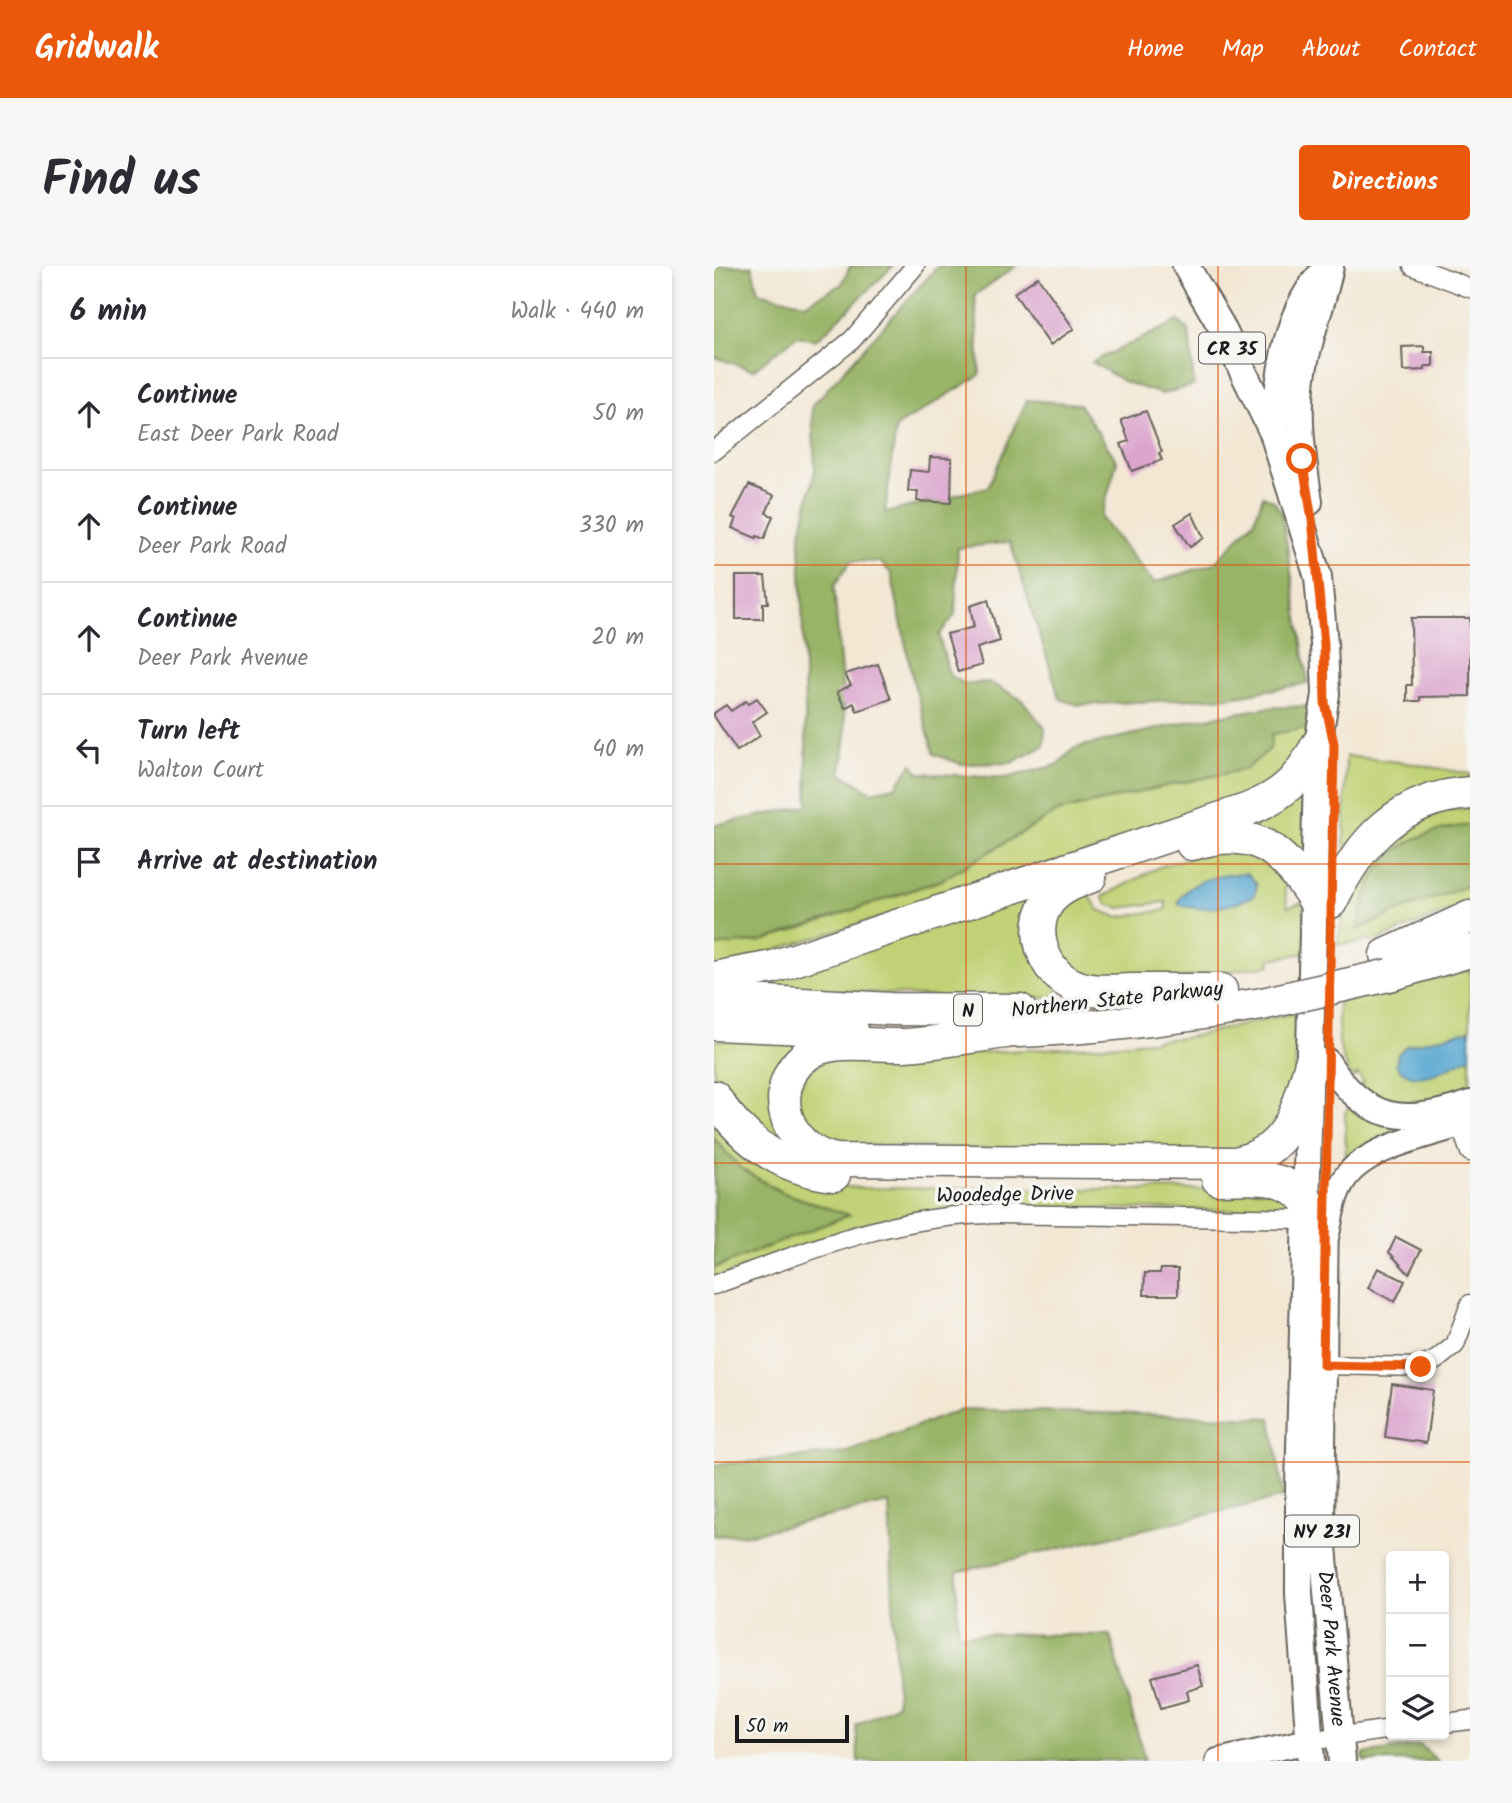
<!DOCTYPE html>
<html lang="en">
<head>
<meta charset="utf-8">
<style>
  :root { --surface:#fff; --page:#f7f7f7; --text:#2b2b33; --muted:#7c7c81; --line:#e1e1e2; --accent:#ea580c }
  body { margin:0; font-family:Kalam,sans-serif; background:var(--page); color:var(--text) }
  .controls { position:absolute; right:21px; bottom:21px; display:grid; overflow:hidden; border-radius:7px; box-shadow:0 4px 10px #0003 }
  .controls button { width:63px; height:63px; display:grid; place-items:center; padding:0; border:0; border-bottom:2px solid var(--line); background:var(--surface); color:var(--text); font:35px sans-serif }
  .scale { position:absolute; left:21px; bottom:18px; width:114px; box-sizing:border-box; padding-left:7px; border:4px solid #1c1c1c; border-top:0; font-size:19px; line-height:24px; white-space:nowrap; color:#1c1c1c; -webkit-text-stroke:5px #f6f6f2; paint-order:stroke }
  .stop { position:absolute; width:21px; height:21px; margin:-16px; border:5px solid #ea580c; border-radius:50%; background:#fff }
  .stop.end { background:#ea580c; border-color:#fff; box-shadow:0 2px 7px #0008 }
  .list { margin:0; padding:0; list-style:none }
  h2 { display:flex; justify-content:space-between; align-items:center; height:91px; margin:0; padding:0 28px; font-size:30px }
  h2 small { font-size:23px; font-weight:400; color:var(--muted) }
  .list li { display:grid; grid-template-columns:46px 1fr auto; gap:21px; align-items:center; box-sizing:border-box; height:112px; padding:0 28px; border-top:2px solid var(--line) }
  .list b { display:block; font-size:26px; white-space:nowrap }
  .list p { margin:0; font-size:23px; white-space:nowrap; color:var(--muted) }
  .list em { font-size:23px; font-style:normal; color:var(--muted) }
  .icon { flex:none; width:38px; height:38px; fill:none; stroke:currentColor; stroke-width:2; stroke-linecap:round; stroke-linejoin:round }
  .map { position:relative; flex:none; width:756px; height:1495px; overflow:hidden; border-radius:7px }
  header { display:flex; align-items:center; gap:42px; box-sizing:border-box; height:98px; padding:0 35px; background:var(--accent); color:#fff }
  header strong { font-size:33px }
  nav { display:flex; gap:38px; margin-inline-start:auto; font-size:24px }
  .intro { display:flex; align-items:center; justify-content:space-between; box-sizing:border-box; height:168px; padding:0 42px }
  h1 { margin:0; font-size:49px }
  .button { padding:18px 32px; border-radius:7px; background:var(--accent); color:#fff; font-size:24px; font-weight:700 }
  main { display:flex; gap:42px; padding:0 42px }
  aside { flex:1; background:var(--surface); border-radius:7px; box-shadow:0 4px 10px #0003 }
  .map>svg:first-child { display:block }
</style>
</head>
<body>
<header>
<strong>Gridwalk</strong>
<nav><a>Home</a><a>Map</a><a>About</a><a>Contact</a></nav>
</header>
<div class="intro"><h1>Find us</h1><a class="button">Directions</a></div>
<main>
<aside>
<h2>6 min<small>Walk · 440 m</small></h2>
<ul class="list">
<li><svg class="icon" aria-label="ahead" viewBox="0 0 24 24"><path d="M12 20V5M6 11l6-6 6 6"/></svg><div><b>Continue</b><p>East Deer Park Road</p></div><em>50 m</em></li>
<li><svg class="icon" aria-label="ahead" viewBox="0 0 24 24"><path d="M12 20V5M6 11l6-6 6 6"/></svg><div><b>Continue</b><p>Deer Park Road</p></div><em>330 m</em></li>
<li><svg class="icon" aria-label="ahead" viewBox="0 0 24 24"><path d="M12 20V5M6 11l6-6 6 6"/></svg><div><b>Continue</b><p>Deer Park Avenue</p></div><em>20 m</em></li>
<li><svg class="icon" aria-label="left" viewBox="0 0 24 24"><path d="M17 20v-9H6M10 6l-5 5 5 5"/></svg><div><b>Turn left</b><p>Walton Court</p></div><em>40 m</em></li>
<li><svg class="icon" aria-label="arrive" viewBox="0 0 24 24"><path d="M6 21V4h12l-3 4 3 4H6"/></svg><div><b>Arrive at destination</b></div></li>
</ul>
</aside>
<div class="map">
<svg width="756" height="1495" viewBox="0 0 756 1495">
  <rect width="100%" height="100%" fill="#f6f6f2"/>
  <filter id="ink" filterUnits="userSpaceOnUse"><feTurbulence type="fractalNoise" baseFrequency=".0143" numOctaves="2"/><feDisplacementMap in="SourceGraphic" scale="14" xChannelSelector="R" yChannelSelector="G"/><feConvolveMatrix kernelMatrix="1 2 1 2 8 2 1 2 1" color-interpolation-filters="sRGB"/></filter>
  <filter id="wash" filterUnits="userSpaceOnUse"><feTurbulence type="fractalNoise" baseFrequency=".00686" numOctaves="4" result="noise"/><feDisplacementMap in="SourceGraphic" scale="28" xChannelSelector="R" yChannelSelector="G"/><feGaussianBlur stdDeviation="1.57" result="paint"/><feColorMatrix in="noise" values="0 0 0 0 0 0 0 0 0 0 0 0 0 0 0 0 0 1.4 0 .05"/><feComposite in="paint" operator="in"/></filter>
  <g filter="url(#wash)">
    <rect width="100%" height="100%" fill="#f3e7d4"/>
    <!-- green -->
    <g fill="#c0d275" stroke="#6e7748" stroke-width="2">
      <path d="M596,461l-5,25 -60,52 -531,165v-23l48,-5 179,-61 116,-68 108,-26 81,-17 26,-35z"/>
      <path d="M632,490l69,8 55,10v16l-121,58 -5,-1z"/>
      <path d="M587,527l5,1 3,67 -71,-38z"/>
      <path d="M756,542v94l-90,37 -43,6 12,-59 22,-32 36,-28 39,-16z"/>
      <path d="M504,583h31l34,28 5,30 15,-5 3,51 -36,6 1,6 -112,17 -48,4 -54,-24c-12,-43 -9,-49 29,-71l13,19 18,7 49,-7v-8l-46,6 -13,-4 -4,-7 56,-30z"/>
      <path d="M331,623l13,100 -3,8 -52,4 -270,-17z"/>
      <path d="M756,704v123c-45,15 -71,28 -110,-8l3,-3 -5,-8 -5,4c-17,-23 -15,-48 -15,-76z"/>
      <path d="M590,745l-8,33 -2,57 -50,55 -433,-12 -15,-49 13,-27 29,-14 154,-2 117,-7 80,-8z"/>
      <path d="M30,773l66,3 -16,19 -2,83 -8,14 -70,-76v-41z"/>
      <path d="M636,840c23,14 43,21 69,25l-73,26 -1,-44z"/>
      <path d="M0,846l99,71 46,5 418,2 8,8 1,10 -2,3 -288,-4 -75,5 -64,14 -143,53v-11l134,-53 -66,-23 -42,-24 -26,-30z"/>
    </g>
    <!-- forest -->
    <g fill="#98b466" stroke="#5a6841" stroke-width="2">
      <path d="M0,0h38l6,26 47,12 37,-20 8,-18h43l-73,71 -6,3 -17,-4 -44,34 -39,-13z"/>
      <path d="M224,0h78l-41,29 5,80 -84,52 -11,86 103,-26 39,-87 52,4 38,57 -16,57 53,65 61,-20 39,-42 9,-25 10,4 9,13 26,170 -77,14 -153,8 -18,-6 -50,-157 -52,6 -3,67 -16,20 10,40 16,9 24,-2 32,17 24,29 -1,18 -33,17 -50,1 -27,-10 -21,-74 -22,-107 -11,-11 -29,-1 -17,25 12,149 -5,38 30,19 24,-5 17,-23 7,9 87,5 51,-13 18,-17 120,-28 70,-12 42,-2 3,21 -38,7 -2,15 -24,20 -81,17 -108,26 -116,68 -179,61 -48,5v-121l94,-19 -8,-269 15,-67 -3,-64z"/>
      <path d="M464,55l11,10 5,54 -32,9 -37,-12 -33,-20z"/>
      <path d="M756,559v60l-75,28 -38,17c5,-17 8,-38 16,-52 21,-37 58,-49 97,-53z"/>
      <path d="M0,872l26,30 41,24 68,23 -135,53z"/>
      <path d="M248,1143l309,9 13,79 -327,75 1,62 152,1 35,125 -287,1 -2,-36 41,-21 -8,-201 -139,31 -36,2v-71l131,-12z"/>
      <path d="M706,1479l18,16h-74l-1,-7z"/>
    </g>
    <!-- water -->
    <g fill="#55a6d0" stroke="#386176" stroke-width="2">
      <path d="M533,607l10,11 -2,11c-23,12 -53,18 -77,9 9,-25 45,-30 69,-31z"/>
      <path d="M756,764v27c-21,11 -58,34 -74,7l2,-10 8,-8z"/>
    </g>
    <g id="blocks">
      <!-- building -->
      <g fill="#dba5ce">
        <path d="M324,11l36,52 -24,16 -36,-52z"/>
        <path d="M710,80v6h9v14h-8v4l-22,1 -1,-24z"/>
        <path d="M432,145l16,41 -3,1 3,7 -30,11 -11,-27 8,-3 -8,-21z"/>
        <path d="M216,191l22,1 -1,45 -34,-2 1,-10h-10l2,-21 19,2z"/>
        <path d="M35,219l25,10 -8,18 7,3 -9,23 -7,-3 -1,2 -24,-10 4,-9 -4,-2z"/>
        <path d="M478,247l12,25 -14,9 -15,-23z"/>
        <path d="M22,310h29l3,27h-5v16h-27z"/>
        <path d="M274,334l12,41 -23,7 5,17 -24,7 -11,-38 27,-7 -4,-21z"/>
        <path d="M697,352h59v78l-50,1v4h-13v-16h5z"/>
        <path d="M164,398l13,35 -34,12 -3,-8 -9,5 -8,-16 14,-7 -6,-11z"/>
        <path d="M43,432l10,14 -15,10 8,14 -23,15 -23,-35v-3l12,-8 5,6 15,-10 2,3z"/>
        <path d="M682,971l25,13 -12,24 -20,-22z"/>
        <path d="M664,1002l27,13 -10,21 -27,-14z"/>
        <path d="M447,1003h17v26h-34l1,-22h15z"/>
        <path d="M678,1118l41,6 -7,53 -41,-6z"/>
        <path d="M483,1399l6,21 -16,5 2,9 -28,8 -9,-31z"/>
      </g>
    </g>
  </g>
  <g filter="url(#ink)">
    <use href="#blocks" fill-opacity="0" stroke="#67635c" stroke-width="2"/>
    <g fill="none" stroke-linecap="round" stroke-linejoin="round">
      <defs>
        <g id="street">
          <path d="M699,0l57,22"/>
          <path d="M0,185l138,-111 63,-74"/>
          <path d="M746,859l10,27"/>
          <path d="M0,1019c94,-34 181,-71 283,-71l310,5"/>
          <path d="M609,1099l98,2 15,-7 19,-15 15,-41"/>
          <path d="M730,1457l26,-3"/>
          <path d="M595,1475l82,-12"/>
        </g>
        <g id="secondary">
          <path d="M613,795c39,62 78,65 143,42"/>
          <path d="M613,968c4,-17 6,-38 16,-53 22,-36 89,-45 127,-60"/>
          <path d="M504,1495l91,-20"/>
        </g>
        <g id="primary">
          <path d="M472,0l34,58 53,109 45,144 6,67 2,50 -8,50 -1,29 -18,715v106l12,167"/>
          <path d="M560,166c6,-58 10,-120 52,-163"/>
          <path d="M595,236c-6,-41 -13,-83 -7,-125 5,-38 21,-73 28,-111"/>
          <path id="s1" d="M611,945l-4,313 21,237"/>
        </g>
        <g id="highway">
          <path d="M478,578c64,-20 91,6 123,57"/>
          <path d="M376,611c-23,8 -45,18 -50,44 -4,24 8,52 31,63 19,10 43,6 63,6 29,0 58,0 87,0"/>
          <path d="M617,636c29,-61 67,-104 139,-109"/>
          <path d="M672,689l84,-38"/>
          <path d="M675,709l81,-24"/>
          <path d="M0,712l59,-11 473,-157c39,-15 52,-30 72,-66"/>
          <path d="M0,733l177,10 129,1"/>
          <path d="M0,758l138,6"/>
          <path d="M271,766c92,-1 186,-13 277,-28"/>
          <path d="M292,766c-33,4 -68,11 -101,13 -25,1 -68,-6 -90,5 -52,27 -34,102 22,110l398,3c55,-11 62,-53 76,-100"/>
          <path d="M0,831c29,44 67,72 120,78"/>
          <path d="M504,913c34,0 65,-7 89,22"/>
        </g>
      </defs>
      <!-- street casing -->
      <use href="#street" stroke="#67635c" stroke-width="21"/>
      <!-- secondary casing -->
      <use href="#secondary" stroke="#67635c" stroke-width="28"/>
      <!-- primary casing -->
      <use href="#primary" stroke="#67635c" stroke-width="30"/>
      <!-- highway casing -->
      <use href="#highway" stroke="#67635c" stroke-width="35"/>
      <!-- street -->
      <use href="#street" stroke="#fff" stroke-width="18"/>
      <!-- secondary -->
      <use href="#secondary" stroke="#fff" stroke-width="24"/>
      <!-- primary -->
      <use href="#primary" stroke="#fff" stroke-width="26"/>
      <!-- highway -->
      <use href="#highway" stroke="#fff" stroke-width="32"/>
      <defs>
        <path id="highway-bridge" d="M548,738l127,-29"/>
      </defs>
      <!-- highway-bridge casing -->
      <use href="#highway-bridge" stroke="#67635c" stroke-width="35" stroke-linecap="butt"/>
      <!-- highway-bridge -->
      <use href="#highway-bridge" stroke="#fff" stroke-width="32"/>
    </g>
  </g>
  <g fill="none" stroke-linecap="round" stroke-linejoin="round" filter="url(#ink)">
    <!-- route -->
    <path stroke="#ea580c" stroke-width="9" d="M588,193l10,60 12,125 1,59 9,41 -11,621 98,2"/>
  </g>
  <!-- grid -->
  <path fill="none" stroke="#de560d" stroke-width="2" stroke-opacity="0.55" d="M252,0v1495M504,0v1495M0,299h756M0,598h756M0,897h756M0,1196h756"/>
  <g text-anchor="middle" stroke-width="7" stroke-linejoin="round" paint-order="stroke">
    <!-- shield labels -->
    <g fill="#f6f6f2" stroke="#5d5d5c" stroke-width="2">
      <rect x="485" y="66.5" width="66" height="31" rx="5"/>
      <rect x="240" y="728.5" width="28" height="31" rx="5"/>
      <rect x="571" y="1249.5" width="74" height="31" rx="5"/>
    </g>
    <g font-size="19" font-weight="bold" fill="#1c1c1c">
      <text x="518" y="89">CR 35</text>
      <text x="254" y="751">N</text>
      <text x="608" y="1272">NY 231</text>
    </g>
    <!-- street labels -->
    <g font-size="21" fill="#1c1c1c" stroke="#f6f6f2">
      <text transform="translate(403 733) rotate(-6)" y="7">Northern State Parkway</text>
      <text transform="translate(291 928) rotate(-1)" y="7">Woodedge Drive</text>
      <text dy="7" stroke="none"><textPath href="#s1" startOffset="438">Deer Park Avenue</textPath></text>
    </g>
  </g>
</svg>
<div class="controls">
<button>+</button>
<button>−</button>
<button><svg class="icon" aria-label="layers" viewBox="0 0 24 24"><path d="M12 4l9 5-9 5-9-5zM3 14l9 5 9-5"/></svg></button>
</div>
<div class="scale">50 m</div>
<div class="stop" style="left:588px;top:193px"></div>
<div class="stop end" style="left:707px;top:1101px"></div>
</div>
</main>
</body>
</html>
